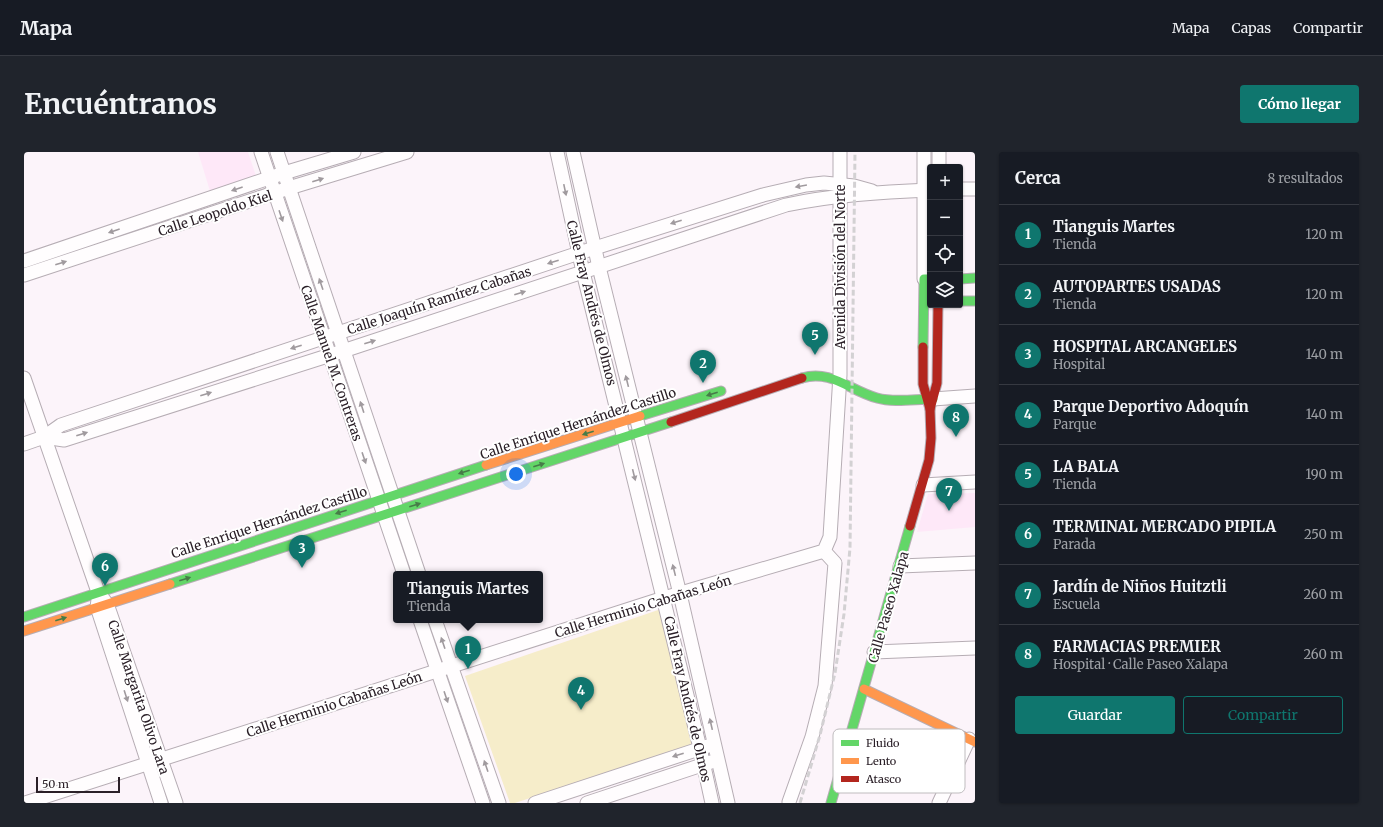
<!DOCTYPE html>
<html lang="es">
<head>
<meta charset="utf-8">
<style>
  :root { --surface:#171b24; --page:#20242c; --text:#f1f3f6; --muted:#9ea1a6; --line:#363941; --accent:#0f766e }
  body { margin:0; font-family:Merriweather,serif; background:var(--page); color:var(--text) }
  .controls { position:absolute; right:12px; top:12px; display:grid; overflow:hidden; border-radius:4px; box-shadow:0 1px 3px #0004 }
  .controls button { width:36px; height:36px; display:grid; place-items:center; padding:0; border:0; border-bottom:1px solid var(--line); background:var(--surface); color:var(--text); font:20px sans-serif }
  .scale { position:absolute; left:12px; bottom:10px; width:84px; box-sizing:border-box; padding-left:4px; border:2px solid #2b2028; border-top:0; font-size:11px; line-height:14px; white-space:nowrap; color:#2b2028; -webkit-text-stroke:3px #fff; paint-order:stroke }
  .you { position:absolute; left:492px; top:322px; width:14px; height:14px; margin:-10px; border:3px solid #fff; border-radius:50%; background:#1a73e8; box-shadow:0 0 0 6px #1a73e833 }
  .badge { display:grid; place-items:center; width:26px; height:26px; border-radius:50%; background:var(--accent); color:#fff; font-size:13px; font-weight:700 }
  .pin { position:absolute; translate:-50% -33px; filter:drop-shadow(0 1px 2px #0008) }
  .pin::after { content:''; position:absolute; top:21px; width:14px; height:12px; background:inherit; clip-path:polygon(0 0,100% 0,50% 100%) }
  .popup { position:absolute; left:369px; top:419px; width:150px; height:52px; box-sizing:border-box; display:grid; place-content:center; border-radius:4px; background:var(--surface); filter:drop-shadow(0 1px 3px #0005); font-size:13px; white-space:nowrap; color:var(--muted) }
  .popup b { font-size:15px; color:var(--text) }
  .popup::after { content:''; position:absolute; left:50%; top:100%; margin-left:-8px; border:8px solid transparent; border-top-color:var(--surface) }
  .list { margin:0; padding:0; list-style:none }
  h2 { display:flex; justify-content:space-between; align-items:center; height:52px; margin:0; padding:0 16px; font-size:17px }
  h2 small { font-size:13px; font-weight:400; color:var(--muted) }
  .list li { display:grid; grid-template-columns:26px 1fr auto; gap:12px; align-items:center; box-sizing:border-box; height:60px; padding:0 16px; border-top:1px solid var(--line) }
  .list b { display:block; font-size:15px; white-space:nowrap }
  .list p { margin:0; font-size:13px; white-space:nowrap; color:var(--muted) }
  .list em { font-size:13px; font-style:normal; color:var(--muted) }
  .actions { display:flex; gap:8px; padding:12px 16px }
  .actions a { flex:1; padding:9px 0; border:1px solid var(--accent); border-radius:4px; text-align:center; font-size:14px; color:var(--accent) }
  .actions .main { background:var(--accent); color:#fff }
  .icon { flex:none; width:22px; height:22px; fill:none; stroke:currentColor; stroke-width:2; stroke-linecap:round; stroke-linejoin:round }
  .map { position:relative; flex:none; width:951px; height:651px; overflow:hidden; border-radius:4px }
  header { display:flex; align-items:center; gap:24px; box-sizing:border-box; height:56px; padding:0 20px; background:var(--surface); border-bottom:1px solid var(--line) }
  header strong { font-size:19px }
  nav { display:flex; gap:22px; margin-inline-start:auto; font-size:14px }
  .intro { display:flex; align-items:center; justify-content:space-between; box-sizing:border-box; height:96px; padding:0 24px }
  h1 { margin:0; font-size:28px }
  .button { padding:10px 18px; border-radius:4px; background:var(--accent); color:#fff; font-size:14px; font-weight:700 }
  main { display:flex; gap:24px; padding:0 24px }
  aside { flex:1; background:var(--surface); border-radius:4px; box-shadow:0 1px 3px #0004 }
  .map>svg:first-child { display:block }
</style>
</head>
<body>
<header>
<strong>Mapa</strong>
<nav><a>Mapa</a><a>Capas</a><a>Compartir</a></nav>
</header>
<div class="intro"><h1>Encuéntranos</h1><a class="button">Cómo llegar</a></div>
<main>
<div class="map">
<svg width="951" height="651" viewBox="0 0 951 651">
  <rect width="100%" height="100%" fill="#fcf4fa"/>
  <!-- built -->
  <g fill="#fee8f8">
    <path d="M174,0h50l8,24 -46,15z"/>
    <path d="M951,341v34l-58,5 11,-38z"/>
  </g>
  <!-- green -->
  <path fill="#f6edca" d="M637,457l31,136 -177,58h-5l-45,-127z"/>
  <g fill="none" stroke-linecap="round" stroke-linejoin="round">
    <defs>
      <g id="street">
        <path d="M237,0l143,422"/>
        <path d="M253,0l142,422"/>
        <path d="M533,0l26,120 117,476 12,55"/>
        <path d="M549,0l26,115 81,327 48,209"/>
        <path d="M900,0v127"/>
        <path d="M915,15v-15"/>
        <path d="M936,37h15"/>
        <path d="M0,109l260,-88 70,-21"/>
        <path d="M0,123l265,-87 118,-36"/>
        <path d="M0,226l74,214 9,12 69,199"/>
        <path d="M909,247l42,-3"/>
        <path d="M20,285l20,3 279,-89 443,-146c47,-10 95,-13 144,-15"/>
        <path d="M0,292l20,-7 17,-12 518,-172 184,-58 43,-10 18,-2 30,3 18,5"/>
        <path d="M899,333l52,-3"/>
        <path d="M876,414l75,-3"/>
        <path d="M74,448l-1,7 64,196"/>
        <path d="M396,468l63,183"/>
        <path d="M411,468l64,183"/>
        <path d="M850,500l101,-4"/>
        <path d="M765,650l23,-65 13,-51 10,-123 -11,-12"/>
        <path d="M1,651l639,-205 160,-47 6,-14 10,-162v-223"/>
        <path d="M511,651l173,-57"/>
        <path d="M563,651l124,-41"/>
        <path d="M915,651l30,-64"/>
      </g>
      <g id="fast">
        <path d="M936,127l15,-1"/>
        <path d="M936,149h15"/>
        <path d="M899,195l1,-68h6"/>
        <path d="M778,226c29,-9 48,13 75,20 17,5 38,1 56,1"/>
        <path d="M616,264l81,-25"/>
        <path d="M146,432l501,-162"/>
        <path d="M0,465l462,-152"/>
        <path d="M807,651l79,-277"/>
      </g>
      <g id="slow">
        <path d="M462,313l154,-49"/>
        <path d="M0,479l146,-47"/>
        <path d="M840,537l111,53"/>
      </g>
      <g id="jam">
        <path d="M906,257l7,-26 1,-78"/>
        <path d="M647,270l131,-44"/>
        <path d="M886,374l19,-66 2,-22 -1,-29 -7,-25v-37"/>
      </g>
    </defs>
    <!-- street casing -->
    <use href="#street" stroke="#b6adb4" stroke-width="15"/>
    <!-- fast casing -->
    <use href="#fast" stroke="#b6adb4" stroke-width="11"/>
    <!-- slow casing -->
    <use href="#slow" stroke="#b6adb4" stroke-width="11"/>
    <!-- jam casing -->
    <use href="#jam" stroke="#b6adb4" stroke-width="11"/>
    <!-- street -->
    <use href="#street" stroke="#fffdfe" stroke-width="13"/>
    <!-- fast -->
    <use href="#fast" stroke="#63d668" stroke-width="9"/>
    <!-- slow -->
    <use href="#slow" stroke="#ff974d" stroke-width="9"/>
    <!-- jam -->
    <use href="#jam" stroke="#b3261e" stroke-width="9"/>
    <!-- rail -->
    <path stroke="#d3d1d3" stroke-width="3" stroke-dasharray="6 3" stroke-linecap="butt" d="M776,651l20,-68 15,-62 9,-59 6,-66 5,-396"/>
  </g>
  <!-- one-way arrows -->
  <defs><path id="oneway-solid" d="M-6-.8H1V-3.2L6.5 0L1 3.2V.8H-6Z"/></defs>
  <g fill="#a09a9e">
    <use href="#oneway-solid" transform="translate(294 28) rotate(-17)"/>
    <use href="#oneway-solid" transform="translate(777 34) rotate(170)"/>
    <use href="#oneway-solid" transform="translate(213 37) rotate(161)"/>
    <use href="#oneway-solid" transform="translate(541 38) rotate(78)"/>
    <use href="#oneway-solid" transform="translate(257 64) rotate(71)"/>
    <use href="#oneway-solid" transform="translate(652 70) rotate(162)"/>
    <use href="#oneway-solid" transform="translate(90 79) rotate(161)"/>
    <use href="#oneway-solid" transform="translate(529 110) rotate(162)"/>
    <use href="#oneway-solid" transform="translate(37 111) rotate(-18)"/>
    <use href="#oneway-solid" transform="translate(297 132) rotate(-109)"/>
    <use href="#oneway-solid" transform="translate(496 141) rotate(-18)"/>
    <use href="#oneway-solid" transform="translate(346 190) rotate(-18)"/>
    <use href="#oneway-solid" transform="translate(272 195) rotate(162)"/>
    <use href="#oneway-solid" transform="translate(603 229) rotate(-104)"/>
    <use href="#oneway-solid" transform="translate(182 242) rotate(-18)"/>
    <use href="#oneway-solid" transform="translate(338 255) rotate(-108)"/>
    <use href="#oneway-solid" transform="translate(58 282) rotate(-18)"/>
    <use href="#oneway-solid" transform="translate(340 306) rotate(71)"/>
    <use href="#oneway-solid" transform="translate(610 323) rotate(76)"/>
    <use href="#oneway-solid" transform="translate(650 418) rotate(-104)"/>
    <use href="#oneway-solid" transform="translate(419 491) rotate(-109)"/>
    <use href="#oneway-solid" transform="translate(102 544) rotate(72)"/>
    <use href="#oneway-solid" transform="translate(422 545) rotate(71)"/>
    <use href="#oneway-solid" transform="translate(687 572) rotate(-103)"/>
    <use href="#oneway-solid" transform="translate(654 603) rotate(162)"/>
    <use href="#oneway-solid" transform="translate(462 614) rotate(-109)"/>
  </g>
  <g fill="#477b48">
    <use href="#oneway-solid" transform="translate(688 242) rotate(162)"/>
    <use href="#oneway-solid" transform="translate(564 281) rotate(163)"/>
    <use href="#oneway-solid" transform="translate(515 313) rotate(-18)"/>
    <use href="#oneway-solid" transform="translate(440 320) rotate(163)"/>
    <use href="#oneway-solid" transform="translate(391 353) rotate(-18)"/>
    <use href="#oneway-solid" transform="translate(317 360) rotate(162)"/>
    <use href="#oneway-solid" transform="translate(161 427) rotate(-18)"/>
    <use href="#oneway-solid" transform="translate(37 467) rotate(-18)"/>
  </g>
  <g text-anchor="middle" stroke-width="4" stroke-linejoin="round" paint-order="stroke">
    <!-- street labels -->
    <g font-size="13" fill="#2b2028" stroke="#fff">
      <text transform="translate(191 61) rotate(-18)" y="5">Calle Leopoldo Kiel</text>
      <text transform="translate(816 115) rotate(-90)" y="5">Avenida División del Norte</text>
      <text transform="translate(415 148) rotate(-18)" y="5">Calle Joaquín Ramírez Cabañas</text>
      <text transform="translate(568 151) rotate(76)" y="5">Calle Fray Andrés de Olmos</text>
      <text transform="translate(308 211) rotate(71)" y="5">Calle Manuel M. Contreras</text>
      <text transform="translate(554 271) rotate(-18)" y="5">Calle Enrique Hernández Castillo</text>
      <text transform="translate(245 370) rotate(-18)" y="5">Calle Enrique Hernández Castillo</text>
      <text transform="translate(619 454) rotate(-17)" y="5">Calle Herminio Cabañas León</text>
      <text transform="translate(864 455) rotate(-74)" y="5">Calle Paseo Xalapa</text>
      <text transform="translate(115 545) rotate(71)" y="5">Calle Margarita Olivo Lara</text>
      <text transform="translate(664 547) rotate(77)" y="5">Calle Fray Andrés de Olmos</text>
      <text transform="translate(310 552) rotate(-18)" y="5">Calle Herminio Cabañas León</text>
    </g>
  </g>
  <!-- legend -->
  <rect x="809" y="577" width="132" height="64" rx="6" fill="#fff" stroke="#bfbcbe" stroke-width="1"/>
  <rect x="817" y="588" width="18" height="6" fill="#63d668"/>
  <rect x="817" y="606" width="18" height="6" fill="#ff974d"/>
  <rect x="817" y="624" width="18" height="6" fill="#b3261e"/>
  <g font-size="11" fill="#2b2028">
    <text x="842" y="595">Fluido</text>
    <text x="842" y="613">Lento</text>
    <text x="842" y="631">Atasco</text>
  </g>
</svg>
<div class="controls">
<button>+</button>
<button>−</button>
<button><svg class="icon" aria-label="locate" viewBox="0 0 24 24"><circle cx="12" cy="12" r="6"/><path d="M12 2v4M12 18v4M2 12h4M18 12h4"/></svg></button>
<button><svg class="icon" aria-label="layers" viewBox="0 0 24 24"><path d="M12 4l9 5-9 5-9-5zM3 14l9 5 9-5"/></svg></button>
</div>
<div class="scale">50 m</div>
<div class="you"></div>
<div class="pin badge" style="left:444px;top:517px">1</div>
<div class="popup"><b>Tianguis Martes</b>Tienda</div>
<div class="pin badge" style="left:679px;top:231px">2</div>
<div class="pin badge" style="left:278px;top:416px">3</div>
<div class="pin badge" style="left:557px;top:558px">4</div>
<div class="pin badge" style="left:791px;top:203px">5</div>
<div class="pin badge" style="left:81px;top:434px">6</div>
<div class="pin badge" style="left:925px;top:359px">7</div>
<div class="pin badge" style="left:932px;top:285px">8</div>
</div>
<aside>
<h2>Cerca<small>8 resultados</small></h2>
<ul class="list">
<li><span class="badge">1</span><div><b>Tianguis Martes</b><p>Tienda</p></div><em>120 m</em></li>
<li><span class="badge">2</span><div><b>AUTOPARTES USADAS</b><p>Tienda</p></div><em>120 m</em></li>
<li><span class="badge">3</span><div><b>HOSPITAL ARCANGELES</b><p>Hospital</p></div><em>140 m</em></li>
<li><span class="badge">4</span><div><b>Parque Deportivo Adoquín</b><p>Parque</p></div><em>140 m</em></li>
<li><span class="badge">5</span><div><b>LA BALA</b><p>Tienda</p></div><em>190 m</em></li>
<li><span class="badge">6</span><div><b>TERMINAL MERCADO PIPILA</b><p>Parada</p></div><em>250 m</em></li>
<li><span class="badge">7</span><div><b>Jardín de Niños Huitztli</b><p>Escuela</p></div><em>260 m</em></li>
<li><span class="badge">8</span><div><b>FARMACIAS PREMIER</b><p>Hospital · Calle Paseo Xalapa</p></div><em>260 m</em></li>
</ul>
<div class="actions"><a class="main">Guardar</a><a>Compartir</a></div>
</aside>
</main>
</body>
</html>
